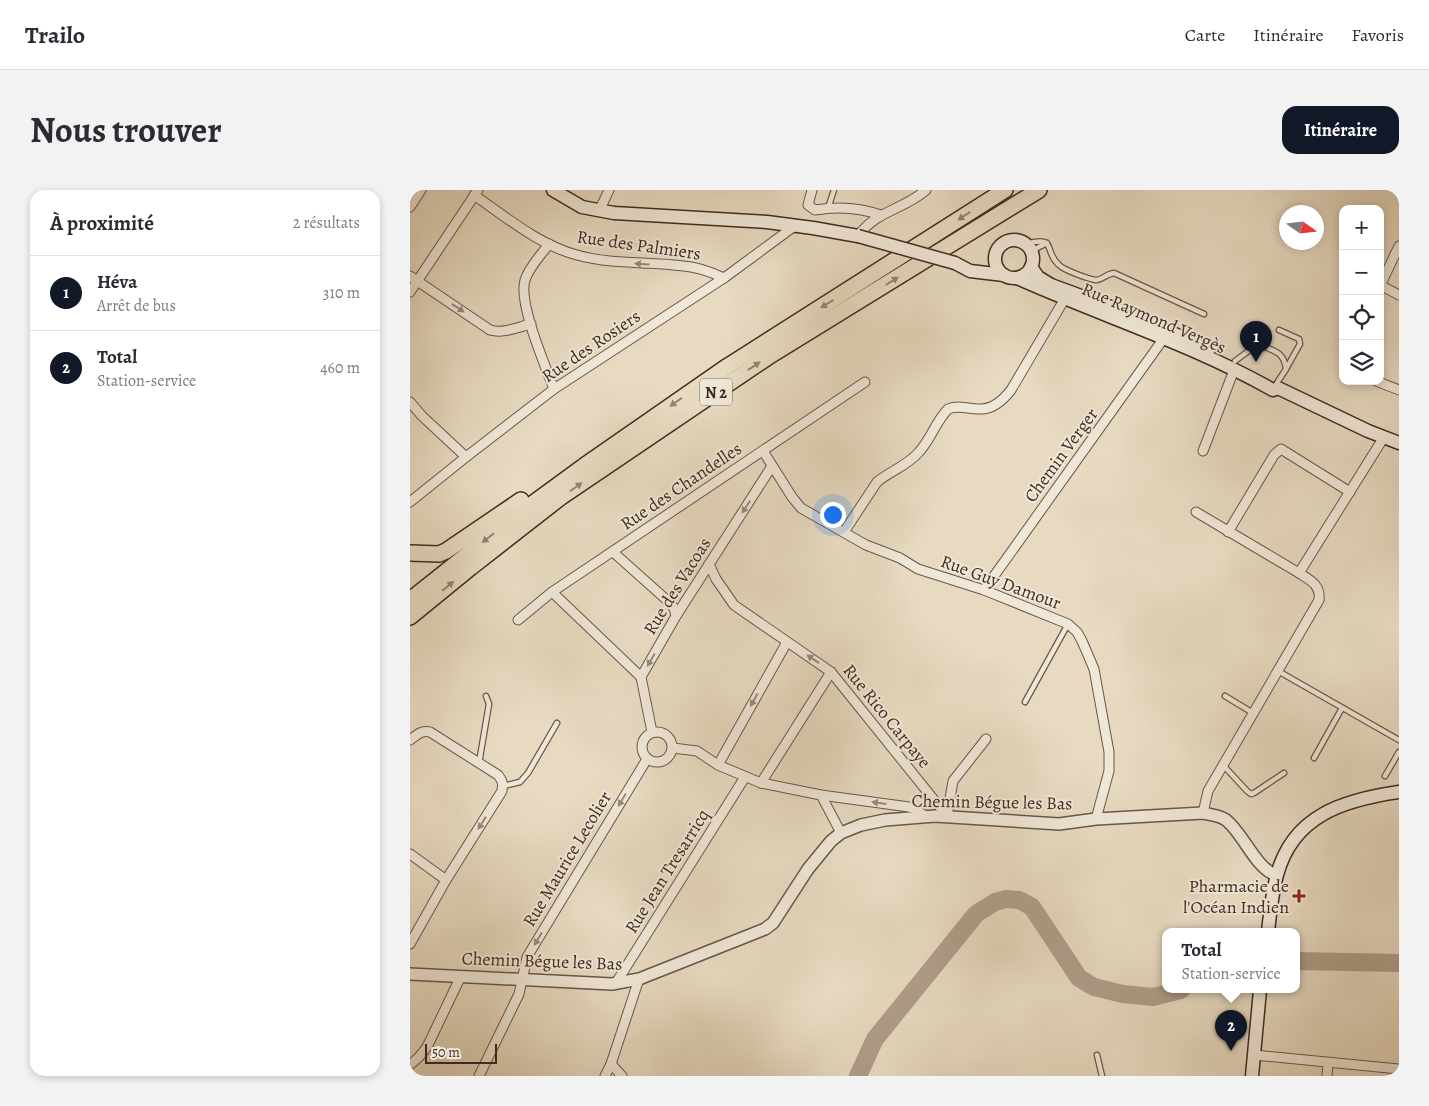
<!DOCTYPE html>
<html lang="fr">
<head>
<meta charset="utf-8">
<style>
  :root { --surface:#fff; --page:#f2f2f3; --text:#2b2b33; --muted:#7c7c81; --line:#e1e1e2; --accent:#111827 }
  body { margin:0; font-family:Alegreya,serif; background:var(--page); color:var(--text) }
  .controls { position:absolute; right:15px; top:15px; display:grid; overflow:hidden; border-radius:10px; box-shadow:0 2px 8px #0003 }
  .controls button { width:45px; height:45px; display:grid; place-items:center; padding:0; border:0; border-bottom:1px solid var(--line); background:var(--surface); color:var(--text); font:25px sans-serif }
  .compass { position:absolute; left:869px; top:15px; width:45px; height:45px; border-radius:50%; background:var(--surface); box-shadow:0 2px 8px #0003; rotate:104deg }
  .scale { position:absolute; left:15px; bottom:12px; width:72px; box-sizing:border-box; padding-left:5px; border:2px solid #412b21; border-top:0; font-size:14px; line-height:18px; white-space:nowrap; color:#412b21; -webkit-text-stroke:4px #efe7d7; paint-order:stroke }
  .you { position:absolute; left:422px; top:324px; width:18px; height:18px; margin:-12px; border:4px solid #fff; border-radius:50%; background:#1a73e8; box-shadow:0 0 0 8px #1a73e833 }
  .badge { display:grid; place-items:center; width:32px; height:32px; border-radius:50%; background:var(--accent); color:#fff; font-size:16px; font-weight:700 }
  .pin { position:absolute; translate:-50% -41px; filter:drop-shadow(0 1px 2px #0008) }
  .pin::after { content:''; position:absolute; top:26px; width:18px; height:15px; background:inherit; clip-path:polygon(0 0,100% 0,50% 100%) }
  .popup { position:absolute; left:752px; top:738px; width:138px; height:65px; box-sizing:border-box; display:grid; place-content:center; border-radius:10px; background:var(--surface); filter:drop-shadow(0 1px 4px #0005); font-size:16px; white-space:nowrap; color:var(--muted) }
  .popup b { font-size:19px; color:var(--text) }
  .popup::after { content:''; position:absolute; left:50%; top:100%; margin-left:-10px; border:10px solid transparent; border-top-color:var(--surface) }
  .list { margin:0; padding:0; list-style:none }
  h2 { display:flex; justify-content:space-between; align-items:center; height:65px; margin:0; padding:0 20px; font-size:21px }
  h2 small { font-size:16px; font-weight:400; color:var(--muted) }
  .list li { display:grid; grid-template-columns:32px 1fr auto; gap:15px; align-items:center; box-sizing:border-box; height:75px; padding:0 20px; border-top:1px solid var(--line) }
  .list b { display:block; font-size:19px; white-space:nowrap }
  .list p { margin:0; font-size:16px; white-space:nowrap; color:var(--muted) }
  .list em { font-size:16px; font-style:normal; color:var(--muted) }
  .icon { flex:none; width:28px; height:28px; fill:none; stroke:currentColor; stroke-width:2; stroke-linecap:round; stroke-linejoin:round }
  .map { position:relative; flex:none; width:989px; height:886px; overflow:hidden; border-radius:15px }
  header { display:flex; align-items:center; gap:30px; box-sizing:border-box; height:70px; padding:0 25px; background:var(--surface); border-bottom:1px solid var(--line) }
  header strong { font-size:24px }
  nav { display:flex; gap:28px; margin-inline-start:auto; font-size:18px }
  .intro { display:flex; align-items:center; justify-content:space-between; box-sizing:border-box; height:120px; padding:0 30px }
  h1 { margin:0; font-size:35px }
  .button { padding:12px 22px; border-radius:15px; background:var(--accent); color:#fff; font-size:18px; font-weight:700 }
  main { display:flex; gap:30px; padding:0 30px }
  aside { flex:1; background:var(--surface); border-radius:15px; box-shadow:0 2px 8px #0003 }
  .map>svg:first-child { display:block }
</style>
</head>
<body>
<header>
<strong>Trailo</strong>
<nav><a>Carte</a><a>Itinéraire</a><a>Favoris</a></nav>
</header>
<div class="intro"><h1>Nous trouver</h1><a class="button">Itinéraire</a></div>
<main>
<aside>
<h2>À proximité<small>2 résultats</small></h2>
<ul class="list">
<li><span class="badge">1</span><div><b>Héva</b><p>Arrêt de bus</p></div><em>310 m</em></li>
<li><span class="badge">2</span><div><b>Total</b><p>Station-service</p></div><em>460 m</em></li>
</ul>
</aside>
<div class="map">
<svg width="989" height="886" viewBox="0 0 989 886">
  <rect width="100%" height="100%" fill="#e7dac1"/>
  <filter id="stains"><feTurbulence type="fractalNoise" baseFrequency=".004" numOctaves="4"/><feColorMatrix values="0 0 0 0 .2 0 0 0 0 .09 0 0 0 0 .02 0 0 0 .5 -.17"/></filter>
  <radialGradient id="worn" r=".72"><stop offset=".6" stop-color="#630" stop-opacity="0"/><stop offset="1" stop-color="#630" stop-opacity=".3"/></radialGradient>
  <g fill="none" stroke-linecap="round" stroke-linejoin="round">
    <!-- river -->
    <g stroke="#af9e8b" stroke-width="18">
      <path d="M886,771l103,2"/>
      <path d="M448,886l17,-37 101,-125 19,-12 11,-3 13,1 13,7 47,71 15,9 29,7 30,3 28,-7"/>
    </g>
    <defs>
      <g id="service">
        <path d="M418,18l6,-18"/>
        <path d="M615,54c33,-9 18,7 34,21 5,5 29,14 37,15 6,0 10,-6 18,-7l90,41"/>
        <path d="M621,61l16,-8"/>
        <path d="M869,140l20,9 1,5 -14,25"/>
        <path d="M825,171l23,-17c15,7 26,7 28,25l-9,14"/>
        <path d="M868,481l121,69"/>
        <path d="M815,506l28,17"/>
        <path d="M615,512l43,-78"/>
        <path d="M904,568l28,-50"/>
        <path d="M69,573l10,-59 -3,-8"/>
        <path d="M813,575l24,26 4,3 3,-1 30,-20"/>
        <path d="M975,586l14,-24"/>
        <path d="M93,596l17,-4 8,-9 29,-50"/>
        <path d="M687,865l5,21"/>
      </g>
      <g id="minor">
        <path d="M402,0l-4,15 7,5c23,-4 43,-3 66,5"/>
        <path d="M64,5c32,22 65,50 103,60 35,10 71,6 107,11 14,1 27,6 40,12"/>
        <path d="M0,17l11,-17"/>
        <path d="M189,21l10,-21"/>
        <path d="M448,46c19,-26 45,-26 68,-46"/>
        <path d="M139,54c-8,11 -20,23 -24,36 -7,23 20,85 29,109"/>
        <path d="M0,86l80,54c13,4 28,-3 41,-6"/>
        <path d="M970,95l19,10"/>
        <path d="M970,96l19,-40"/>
        <path d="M0,102l68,-102"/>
        <path d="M966,191l23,9"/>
        <path d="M0,212l12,14 44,41"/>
        <path d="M353,261l29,46 9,11 65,37 34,13 18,11 66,21 84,34 9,8 5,9 12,28 15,83v19l-13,48"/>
        <path d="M793,261l31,-81"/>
        <path d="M0,312l56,-45 88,-68 170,-111 72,-53"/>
        <path d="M786,322l103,61c11,7 22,12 20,27l-111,191 -5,22"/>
        <path d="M434,342l33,-50c13,-11 30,-16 42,-30 12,-13 17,-31 29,-43 12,-5 21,1 33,0 13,0 23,-10 30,-19l53,-90 3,-7"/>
        <path d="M818,342l46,-77 7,-6 69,43"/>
        <path d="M203,362l56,50 5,6 2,8"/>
        <path d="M299,374l7,15 18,26 97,67 116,144"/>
        <path d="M889,383l85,-136"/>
        <path d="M574,400l180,-252"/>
        <path d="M142,402l89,85"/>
        <path d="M108,430l34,-28 313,-210"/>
        <circle cx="247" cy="557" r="15"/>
        <path d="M242,542l-11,-55 35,-61 96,-150"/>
        <path d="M0,550c7,-5 11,-10 20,-8l68,43c5,6 5,9 4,16l-56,89 -36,64"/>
        <path d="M263,558l24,3 21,14 43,18 60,12 88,12 6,2 10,7"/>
        <path d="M308,575l69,-123"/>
        <path d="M351,593l70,-111"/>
        <path d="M411,605l20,38"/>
        <path d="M537,626l6,-35 33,-42"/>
        <path d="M0,664l36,26"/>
        <path d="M206,793l129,-206"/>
        <path d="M844,865l145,14"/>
        <path d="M201,874l11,12"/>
        <path d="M0,875l9,-8 8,-10 34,-71"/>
        <path d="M69,886l40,-82 8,-37 120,-198"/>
        <path d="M195,886l6,-12 28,-85"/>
        <path d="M917,886l1,-13"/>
      </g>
      <path id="tertiary" d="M0,784l202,10 27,-5 126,-50 8,-6 35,-54 23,-28 10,-8 20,-8 24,-5 50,-4 124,8 37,-5 107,-6c8,2 16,2 23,7 17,13 30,49 50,55"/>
      <g id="secondary">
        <path d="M143,0l29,17 32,6 153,9 46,6 45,8"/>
        <circle cx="604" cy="69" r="19"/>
        <path d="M545,73l15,8 34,4"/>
        <path d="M621,77l7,10 13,8 76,28 82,36"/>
        <path d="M607,88c85,38 175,66 256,112l5,-2 90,43 31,12"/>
        <path d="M858,742c2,-19 4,-39 9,-57 16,-60 67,-75 122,-83"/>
        <path d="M842,886l8,-86"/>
      </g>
      <g id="trunk">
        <path d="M0,363l29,1 7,-3 75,-51"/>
        <path d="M0,410l107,-85 67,-49 144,-100 277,-176"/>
        <path d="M0,427l60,-49 91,-71 99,-67 111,-75 268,-165"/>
      </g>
    </defs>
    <!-- service casing -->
    <use href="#service" stroke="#6a5749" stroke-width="7"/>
    <!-- minor casing -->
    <use href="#minor" stroke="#6a5749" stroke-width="11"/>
    <!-- tertiary casing -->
    <use href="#tertiary" stroke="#6a5749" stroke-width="14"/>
    <!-- secondary casing -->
    <use href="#secondary" stroke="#412b21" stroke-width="15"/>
    <!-- trunk casing -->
    <use href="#trunk" stroke="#412b21" stroke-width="18"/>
    <!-- service -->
    <use href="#service" stroke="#efe7d7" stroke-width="4.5"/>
    <!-- minor -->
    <use href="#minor" stroke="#efe7d7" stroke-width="9"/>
    <!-- tertiary -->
    <use href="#tertiary" stroke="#efe7d7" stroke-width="11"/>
    <!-- secondary -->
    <use href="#secondary" stroke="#efe7d7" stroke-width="12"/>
    <!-- trunk -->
    <use href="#trunk" stroke="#e7dac1" stroke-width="15"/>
    <defs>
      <path id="secondary-bridge" d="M448,46l97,27"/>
    </defs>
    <!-- secondary-bridge casing -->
    <use href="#secondary-bridge" stroke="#412b21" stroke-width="15" stroke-linecap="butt"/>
    <!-- secondary-bridge -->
    <use href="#secondary-bridge" stroke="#efe7d7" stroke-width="12"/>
  </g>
  <!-- one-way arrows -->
  <defs><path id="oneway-solid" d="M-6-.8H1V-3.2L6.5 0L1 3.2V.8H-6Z" transform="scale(1.25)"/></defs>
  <g fill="#948271">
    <use href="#oneway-solid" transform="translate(554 26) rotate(147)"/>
    <use href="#oneway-solid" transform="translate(482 91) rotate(-32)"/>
    <use href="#oneway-solid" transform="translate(417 114) rotate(148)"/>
    <use href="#oneway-solid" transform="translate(344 176) rotate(-34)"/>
    <use href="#oneway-solid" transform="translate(266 212) rotate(145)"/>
    <use href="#oneway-solid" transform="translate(166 297) rotate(-35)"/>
    <use href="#oneway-solid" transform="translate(78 348) rotate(142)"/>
    <use href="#oneway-solid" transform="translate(38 396) rotate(-40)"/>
  </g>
  <g fill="#98897c">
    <use href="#oneway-solid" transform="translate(232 74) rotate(-177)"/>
    <use href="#oneway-solid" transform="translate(48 118) rotate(34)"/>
    <use href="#oneway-solid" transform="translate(336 317) rotate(123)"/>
    <use href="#oneway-solid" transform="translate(403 469) rotate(-146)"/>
    <use href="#oneway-solid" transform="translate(241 470) rotate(120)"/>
    <use href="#oneway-solid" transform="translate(344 510) rotate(119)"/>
    <use href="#oneway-solid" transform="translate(212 610) rotate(121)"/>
    <use href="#oneway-solid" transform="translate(469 613) rotate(-172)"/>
    <use href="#oneway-solid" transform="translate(72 633) rotate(122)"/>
    <use href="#oneway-solid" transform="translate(128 749) rotate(121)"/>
  </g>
  <!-- markers -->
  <path fill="#8f2418" stroke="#efe7d7" stroke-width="2" d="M886.5 698.5h5v5h5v5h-5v5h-5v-5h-5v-5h5z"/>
  <g text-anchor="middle" stroke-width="4" stroke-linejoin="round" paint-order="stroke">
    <!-- shield labels -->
    <rect fill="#efe7d7" stroke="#756358" stroke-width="1" x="290" y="188.5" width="32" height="27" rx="4"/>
    <g font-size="16" font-weight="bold" fill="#412b21">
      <text x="306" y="208">N 2</text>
    </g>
    <!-- street labels -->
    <g font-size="18" fill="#412b21" stroke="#efe7d7">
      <text transform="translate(229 55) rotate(8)" y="6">Rue des Palmiers</text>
      <text transform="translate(744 128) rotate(23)" y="6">Rue Raymond Vergès</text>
      <text transform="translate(181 156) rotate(-34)" y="6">Rue des Rosiers</text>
      <text transform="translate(651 265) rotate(-54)" y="6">Chemin Verger</text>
      <text transform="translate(271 296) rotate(-34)" y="6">Rue des Chandelles</text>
      <text transform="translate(591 392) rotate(20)" y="6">Rue Guy Damour</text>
      <text transform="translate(267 396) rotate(-58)" y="6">Rue des Vacoas</text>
      <text transform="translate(477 526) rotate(51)" y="6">Rue Rico Carpaye</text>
      <text transform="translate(582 612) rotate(1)" y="6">Chemin Bégue les Bas</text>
      <text transform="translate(157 669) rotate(-59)" y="6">Rue Maurice Lecolier</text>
      <text transform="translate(257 681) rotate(-58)" y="6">Rue Jean Tresarricq</text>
      <text transform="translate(132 771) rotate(2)" y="6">Chemin Bégue les Bas</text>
    </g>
    <!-- poi labels -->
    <g font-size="18" fill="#412b21" stroke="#efe7d7" text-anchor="end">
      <text x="879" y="702">Pharmacie de<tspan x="879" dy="21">l'Océan Indien</tspan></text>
    </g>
  </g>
  <rect width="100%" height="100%" filter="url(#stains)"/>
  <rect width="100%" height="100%" fill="url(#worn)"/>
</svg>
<div class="controls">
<button>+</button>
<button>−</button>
<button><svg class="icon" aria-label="locate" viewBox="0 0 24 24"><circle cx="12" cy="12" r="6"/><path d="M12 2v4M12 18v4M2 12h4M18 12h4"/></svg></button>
<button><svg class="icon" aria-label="layers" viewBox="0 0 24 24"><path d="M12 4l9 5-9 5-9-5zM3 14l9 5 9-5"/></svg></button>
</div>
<svg class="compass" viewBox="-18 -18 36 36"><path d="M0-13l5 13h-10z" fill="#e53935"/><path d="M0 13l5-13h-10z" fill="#7c7c81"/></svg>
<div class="scale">50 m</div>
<div class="you"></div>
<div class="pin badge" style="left:846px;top:172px">1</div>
<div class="pin badge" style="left:821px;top:861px">2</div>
<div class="popup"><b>Total</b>Station-service</div>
</div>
</main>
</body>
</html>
